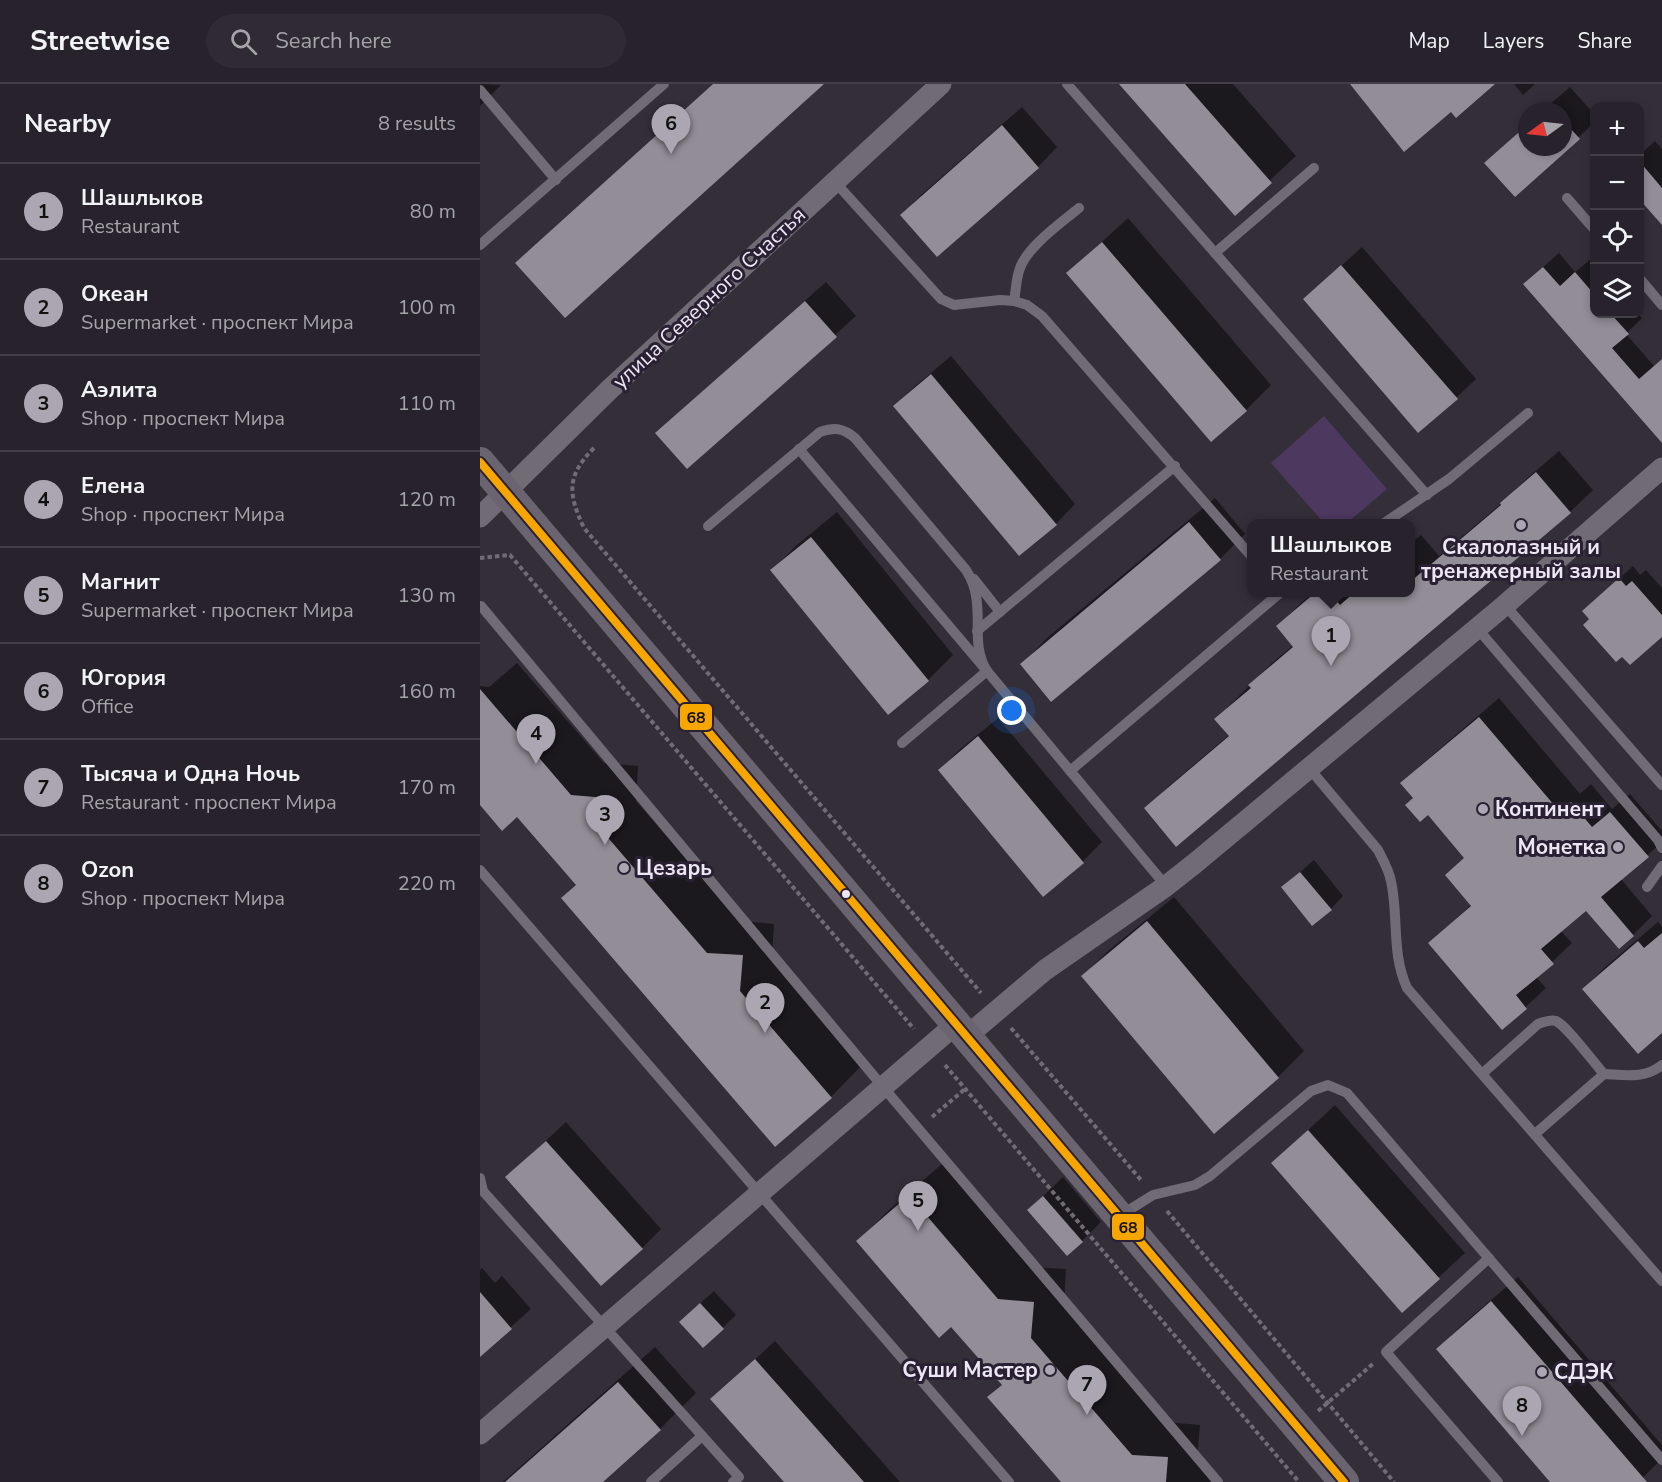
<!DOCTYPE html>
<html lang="en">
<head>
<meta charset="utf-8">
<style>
  :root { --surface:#27222b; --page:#2f2a33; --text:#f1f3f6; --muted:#a4a4a9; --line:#433f47; --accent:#aca6b2 }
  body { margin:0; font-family:"Nunito Sans",sans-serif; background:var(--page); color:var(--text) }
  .controls { position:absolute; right:18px; top:18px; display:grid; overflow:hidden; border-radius:12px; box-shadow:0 3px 9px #0003 }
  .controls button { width:54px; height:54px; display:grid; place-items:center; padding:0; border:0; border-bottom:2px solid var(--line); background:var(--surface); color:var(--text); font:30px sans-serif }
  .compass { position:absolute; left:1038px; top:18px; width:54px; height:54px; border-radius:50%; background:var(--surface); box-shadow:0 3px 9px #0003; rotate:255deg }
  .you { position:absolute; left:532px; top:627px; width:21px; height:21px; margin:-15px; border:4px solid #fff; border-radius:50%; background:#1a73e8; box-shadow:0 0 0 9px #1a73e833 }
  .badge { display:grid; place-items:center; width:39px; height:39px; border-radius:50%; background:var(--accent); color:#111; font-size:20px; font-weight:700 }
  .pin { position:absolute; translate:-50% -50px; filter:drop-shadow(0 2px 3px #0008) }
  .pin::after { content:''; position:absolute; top:32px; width:21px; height:18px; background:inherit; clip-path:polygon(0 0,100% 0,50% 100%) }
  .popup { position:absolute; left:767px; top:435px; width:168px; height:78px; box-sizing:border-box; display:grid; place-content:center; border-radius:12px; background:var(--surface); filter:drop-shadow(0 2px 4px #0005); font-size:20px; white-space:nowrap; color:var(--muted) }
  .popup b { font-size:22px; color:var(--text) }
  .popup::after { content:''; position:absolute; left:50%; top:100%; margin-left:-12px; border:12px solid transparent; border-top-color:var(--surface) }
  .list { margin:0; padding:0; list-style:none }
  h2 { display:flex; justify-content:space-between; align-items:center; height:78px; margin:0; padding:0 24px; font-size:26px }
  h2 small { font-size:20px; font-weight:400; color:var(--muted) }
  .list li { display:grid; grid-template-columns:39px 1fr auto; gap:18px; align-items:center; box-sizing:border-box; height:96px; padding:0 24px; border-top:2px solid var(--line) }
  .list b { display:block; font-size:22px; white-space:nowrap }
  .list p { margin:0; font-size:20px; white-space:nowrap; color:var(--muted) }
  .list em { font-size:20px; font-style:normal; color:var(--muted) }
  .icon { flex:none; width:33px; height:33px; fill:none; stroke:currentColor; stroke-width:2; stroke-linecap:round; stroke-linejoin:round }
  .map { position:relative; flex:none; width:1182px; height:1398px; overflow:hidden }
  header { display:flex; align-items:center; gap:36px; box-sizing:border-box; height:84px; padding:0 30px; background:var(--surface); border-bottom:2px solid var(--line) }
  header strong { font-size:28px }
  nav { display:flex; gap:33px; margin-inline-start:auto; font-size:21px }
  .search { width:420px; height:54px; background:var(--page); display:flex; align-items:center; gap:15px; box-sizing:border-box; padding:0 21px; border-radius:33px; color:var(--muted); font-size:22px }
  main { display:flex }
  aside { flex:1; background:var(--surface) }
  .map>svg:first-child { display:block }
</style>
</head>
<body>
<header>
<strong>Streetwise</strong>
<div class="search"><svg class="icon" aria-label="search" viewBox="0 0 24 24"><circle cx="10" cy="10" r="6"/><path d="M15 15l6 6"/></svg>Search here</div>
<nav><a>Map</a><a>Layers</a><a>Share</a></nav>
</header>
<main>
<aside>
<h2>Nearby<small>8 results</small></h2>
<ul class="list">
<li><span class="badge">1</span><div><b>Шашлыков</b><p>Restaurant</p></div><em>80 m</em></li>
<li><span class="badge">2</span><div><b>Океан</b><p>Supermarket · проспект Мира</p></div><em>100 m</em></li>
<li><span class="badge">3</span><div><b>Аэлита</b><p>Shop · проспект Мира</p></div><em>110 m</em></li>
<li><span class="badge">4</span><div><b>Елена</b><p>Shop · проспект Мира</p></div><em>120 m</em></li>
<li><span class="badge">5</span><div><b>Магнит</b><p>Supermarket · проспект Мира</p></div><em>130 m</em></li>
<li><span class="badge">6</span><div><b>Югория</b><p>Office</p></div><em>160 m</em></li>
<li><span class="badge">7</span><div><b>Тысяча и Одна Ночь</b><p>Restaurant · проспект Мира</p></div><em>170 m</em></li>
<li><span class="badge">8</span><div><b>Ozon</b><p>Shop · проспект Мира</p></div><em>220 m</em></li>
</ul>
</aside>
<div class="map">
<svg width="1182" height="1398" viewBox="0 0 1182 1398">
  <rect width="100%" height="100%" fill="#342e39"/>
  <!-- green -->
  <path fill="#4d385f" d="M844,332l63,73 -40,34h-23l-53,-60z"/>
  <!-- shadow -->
  <g fill="#0007">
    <path d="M0,0l21,1 -21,21z"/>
    <path d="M233,0h109l-305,179 26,-25z"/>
    <path d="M641,0h112l63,72 -61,57z"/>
    <path d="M1034,0h21l-12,11z"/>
    <path d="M1090,3l24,27v9l-79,72 -29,-32 41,-38v22h36v-36h-21z"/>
    <path d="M542,23l35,40 -19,20 -136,48 19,-20z"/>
    <path d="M1175,57l7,8v74l-22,-25v-43z"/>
    <path d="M648,134l143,167 -25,25 -178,-137z"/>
    <path d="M882,163l114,132 -20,19 -151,-99z"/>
    <path d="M1079,169l16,19 16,-13 3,4v51h44l4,4 -16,16 28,32 8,-7v79l-122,-168z"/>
    <path d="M346,198l30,34 -169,151 -10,-53z"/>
    <path d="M471,272l124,148 -19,20 -37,30 -124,-148 19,-19z"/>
    <path d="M1079,367l34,39 -23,22 -424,297 23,-23 61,-52 -14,-15 56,-56 22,-18 -16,-19 22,-22 14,-12h96v-48l11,-9 18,21 63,-53 22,-22z"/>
    <path d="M735,414l30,36 -25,25 -198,105 25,-26z"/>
    <path d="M357,428l116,143 -25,25 -156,-110 25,-25z"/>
    <path d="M1153,482l7,9 6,-5 16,18v47l-40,20 -38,-44z"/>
    <path d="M37,579l87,100 34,3 -2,35 104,120 34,3 -2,34 91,106 -32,33 -56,48 -212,-247 14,-14 -59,-69 -38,-13v-116l9,1z"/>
    <path d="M1019,614l81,96 11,-10 21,25 18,-15 32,37v11l-41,37 31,37 -19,19 -47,-26 -25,22 11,12 -36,34 10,11 -43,40 -73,-85 42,-39 -7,-47 -63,-74 20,-19z"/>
    <path d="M518,634l104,124 -20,20 -142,-92 19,-20z"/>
    <path d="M834,776l29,36 -12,13 -48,-22z"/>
    <path d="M694,813l130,154 -26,26 -64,55 -131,-156 25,-25z"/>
    <path d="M1178,838l4,5v104l-78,-42 19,-20z"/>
    <path d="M855,1021l130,148 -62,57 -130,-147z"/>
    <path d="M86,1038l95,107 -19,19 -135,-71z"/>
    <path d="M462,1080l89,103 35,2 -2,36 101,117 35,3 -3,34 19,23h-153l-73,-85 13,-13 -51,-59 -94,-84 33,-33z"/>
    <path d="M583,1093l38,45 -19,19 -53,-31z"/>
    <path d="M2,1184l13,15 7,-7 29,33 -51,46v-85z"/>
    <path d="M1038,1193l144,168v14l-24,23h-86l-114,-133 25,-25z"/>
    <path d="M234,1207l22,24 -33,31 -9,-37z"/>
    <path d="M295,1257l125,141h-114l-74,-83z"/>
    <path d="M175,1263l41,46 -36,36 -60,53h-97z"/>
  </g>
  <!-- building -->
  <g fill="#928d96">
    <path d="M233,0h111l-259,234 -50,-55z"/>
    <path d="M639,0h66l87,99 -37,33z"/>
    <path d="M870,0h145l-39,34 -5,-6 -47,40z"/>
    <path d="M1083,36l17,19 -65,58 -31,-34 43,-38v22h36z"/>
    <path d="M522,41l37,43 -102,89 -37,-42z"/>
    <path d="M1160,78l22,26v37l-22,-25z"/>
    <path d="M622,158l145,169 -36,31 -145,-169z"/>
    <path d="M861,181l117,134 -40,34 -115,-134z"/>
    <path d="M1063,183l17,19 15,-14 19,22v20h17l18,20 -17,14 27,31 23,-20v84l-139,-159z"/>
    <path d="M325,217l32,36 -150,132 -32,-36z"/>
    <path d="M451,290l126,151 -38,31 -126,-150z"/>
    <path d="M1056,388l35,41 -395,334 -32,-39 85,-72 -15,-17 37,-31 -3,-3 45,-38 -17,-21 40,-34h13l11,13 15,-13h55v-10l91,-77 -1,-2z"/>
    <path d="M709,438l32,38 -170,142 -31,-38z"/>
    <path d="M331,453l118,144 -41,34 -118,-145z"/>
    <path d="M1139,494l7,8 6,-5 30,34v22l-32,28 -8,-8 -6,5 -33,-37 6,-6 -7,-8z"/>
    <path d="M0,605l91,106 36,3 -3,35 103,120 36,2 -3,36 92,107 -57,49 -214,-249 15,-13 -59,-68 -15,14 -22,-26z"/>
    <path d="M999,633l81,95 11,-10 21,25 18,-15 39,45 -48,40 33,39 -15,13 -33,-38 -45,38 13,15 -38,31 11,14 -25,21 -74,-87 43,-37 -26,-31 19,-17 -36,-43 -8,7 -15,-17 8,-7 -13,-15z"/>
    <path d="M498,652l106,127 -41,34 -105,-127z"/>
    <path d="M820,788l32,38 -20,16 -31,-39z"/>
    <path d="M667,837l132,157 -65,56 -133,-158z"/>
    <path d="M1182,849v100l-24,21 -56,-65 56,-48 6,7z"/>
    <path d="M828,1046l132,149 -38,34 -131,-150z"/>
    <path d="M66,1057l97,108 -42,37 -96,-109z"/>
    <path d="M429,1111l89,104 36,3 -3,36 101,117 36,2 -2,25h-105l-74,-85 15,-12 -51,-58 -12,11 -83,-97z"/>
    <path d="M563,1112l40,46 -16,14 -40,-46z"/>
    <path d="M0,1208l32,37 -32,28z"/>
    <path d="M1011,1217l156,181h-97l-114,-133z"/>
    <path d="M220,1219l24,26 -21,19 -24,-26z"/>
    <path d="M275,1275l109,123h-80l-74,-83z"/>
    <path d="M138,1298l43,48 -58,52h-98z"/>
  </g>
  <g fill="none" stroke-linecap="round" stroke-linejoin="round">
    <!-- path -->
    <g stroke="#706b74" stroke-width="4" stroke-dasharray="4.5 3" stroke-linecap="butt">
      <path d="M114,364c-28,28 -26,46 -10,80l397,465"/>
      <path d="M0,474l30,-3 404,474"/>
      <path d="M531,944l130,152"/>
      <path d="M465,981l354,417"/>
      <path d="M452,1033l33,-28"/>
      <path d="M687,1127l227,271"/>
      <path d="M838,1327l56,-48"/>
    </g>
    <!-- lane -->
    <g stroke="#706b75" stroke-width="10">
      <path d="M587,0l360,411"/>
      <path d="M0,6l76,90"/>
      <path d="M355,98l106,117 13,6 46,-5 14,1 13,4 15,11 210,241"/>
      <path d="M1087,114l27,31"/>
      <path d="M0,161l184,-161"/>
      <path d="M735,169l99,-85"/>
      <path d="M1160,195l22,26"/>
      <path d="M534,217c2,-10 2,-23 6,-33 8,-22 41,-45 59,-60"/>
      <path d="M319,365l188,222 -85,72"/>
      <path d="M903,440l66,-45 79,-66"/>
      <path d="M228,442l112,-94c15,-5 23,-4 35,6l111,132c5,8 9,17 10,26 5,27 -4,51 11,75l179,215"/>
      <path d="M494,495l26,33"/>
      <path d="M1025,521l157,180"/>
      <path d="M1,522l402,481 335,395"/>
      <path d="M997,544l181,212 4,8"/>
      <path d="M497,547l198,-165"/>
      <path d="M829,684l69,82c5,10 11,20 13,31 8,37 0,71 16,107l255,293"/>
      <path d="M590,687l211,-179"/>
      <path d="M0,786l529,612"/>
      <path d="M1167,803l15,-21"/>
      <path d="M1003,989l55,-49c5,-2 12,-5 18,-3 10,4 39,43 48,53"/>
      <path d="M1055,1050l69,-60c21,1 41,5 58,-9"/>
      <path d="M0,1094l3,13 256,286 -6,5"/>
      <path d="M641,1131l32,-20 42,-10 15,-9 101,-85 17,-6 19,8 315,367"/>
      <path d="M1009,1174l-103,94 112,130"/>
      <path d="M171,1398l51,-46"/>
    </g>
    <!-- street -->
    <g stroke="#706b75" stroke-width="21">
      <path d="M0,433l129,-127 332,-306"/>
      <path d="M487,952l78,-66 121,-84 28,-22 311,-259 157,-137"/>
      <path d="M0,1350l476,-410"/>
    </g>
    <!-- secondary -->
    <path stroke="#6a6470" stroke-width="30" d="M0,378l864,1020"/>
    <defs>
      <path id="bus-1" d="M0,378l864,1020"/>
    </defs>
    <!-- bus-1 casing -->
    <use href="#bus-1" stroke="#2a2033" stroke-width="12"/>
    <!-- bus-1 -->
    <use href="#bus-1" stroke="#f7a600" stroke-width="8"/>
  </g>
  <!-- markers -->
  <g fill="#aca6b2" stroke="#2a2033" stroke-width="2">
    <circle cx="1041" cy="441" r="6"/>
    <circle cx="1003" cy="725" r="6"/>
    <circle cx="1138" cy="763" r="6"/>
    <circle cx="144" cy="784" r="6"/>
    <circle cx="570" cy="1286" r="6"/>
    <circle cx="1062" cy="1288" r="6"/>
  </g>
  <circle fill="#ede6f3" stroke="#2a2033" stroke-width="2" cx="366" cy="810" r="5"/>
  <g text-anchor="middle" stroke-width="6" stroke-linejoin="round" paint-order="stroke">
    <!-- street labels -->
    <g font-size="21" fill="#ede6f3" stroke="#2a2033">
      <text transform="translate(229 214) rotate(-43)" y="7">улица Северного Счастья</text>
    </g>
    <!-- poi labels -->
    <g font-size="21" font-weight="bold" fill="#ede6f3" stroke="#2a2033" text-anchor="start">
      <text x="1041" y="470" text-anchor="middle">Скалолазный и<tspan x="1041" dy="24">тренажерный залы</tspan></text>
      <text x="1015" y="732">Континент</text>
      <text x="1126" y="770" text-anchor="end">Монетка</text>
      <text x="156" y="791">Цезарь</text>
      <text x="558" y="1293" text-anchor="end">Суши Мастер</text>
      <text x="1074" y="1295">СДЭК</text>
    </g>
  </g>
  <g stroke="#2a2033" stroke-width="2">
    <rect x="199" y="619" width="34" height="28" rx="6" fill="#f7a600"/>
    <rect x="631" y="1129" width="34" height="28" rx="6" fill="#f7a600"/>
  </g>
  <g font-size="16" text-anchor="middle" font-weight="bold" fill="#111">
    <text x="216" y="639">68</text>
    <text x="648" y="1149">68</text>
  </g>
</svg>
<div class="controls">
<button>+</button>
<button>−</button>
<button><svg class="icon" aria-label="locate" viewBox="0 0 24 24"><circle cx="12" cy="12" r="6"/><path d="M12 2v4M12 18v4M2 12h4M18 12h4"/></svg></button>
<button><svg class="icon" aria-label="layers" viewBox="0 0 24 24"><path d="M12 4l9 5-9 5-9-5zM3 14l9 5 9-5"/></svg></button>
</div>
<svg class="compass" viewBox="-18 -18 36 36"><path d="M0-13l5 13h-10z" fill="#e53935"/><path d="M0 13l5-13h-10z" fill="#a4a4a9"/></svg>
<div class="you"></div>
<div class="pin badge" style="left:851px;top:582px">1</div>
<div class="popup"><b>Шашлыков</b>Restaurant</div>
<div class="pin badge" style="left:285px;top:949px">2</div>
<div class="pin badge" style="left:125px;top:761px">3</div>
<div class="pin badge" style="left:56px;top:680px">4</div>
<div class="pin badge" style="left:438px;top:1147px">5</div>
<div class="pin badge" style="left:191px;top:70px">6</div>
<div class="pin badge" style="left:607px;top:1331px">7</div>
<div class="pin badge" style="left:1042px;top:1352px">8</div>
</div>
</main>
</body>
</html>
